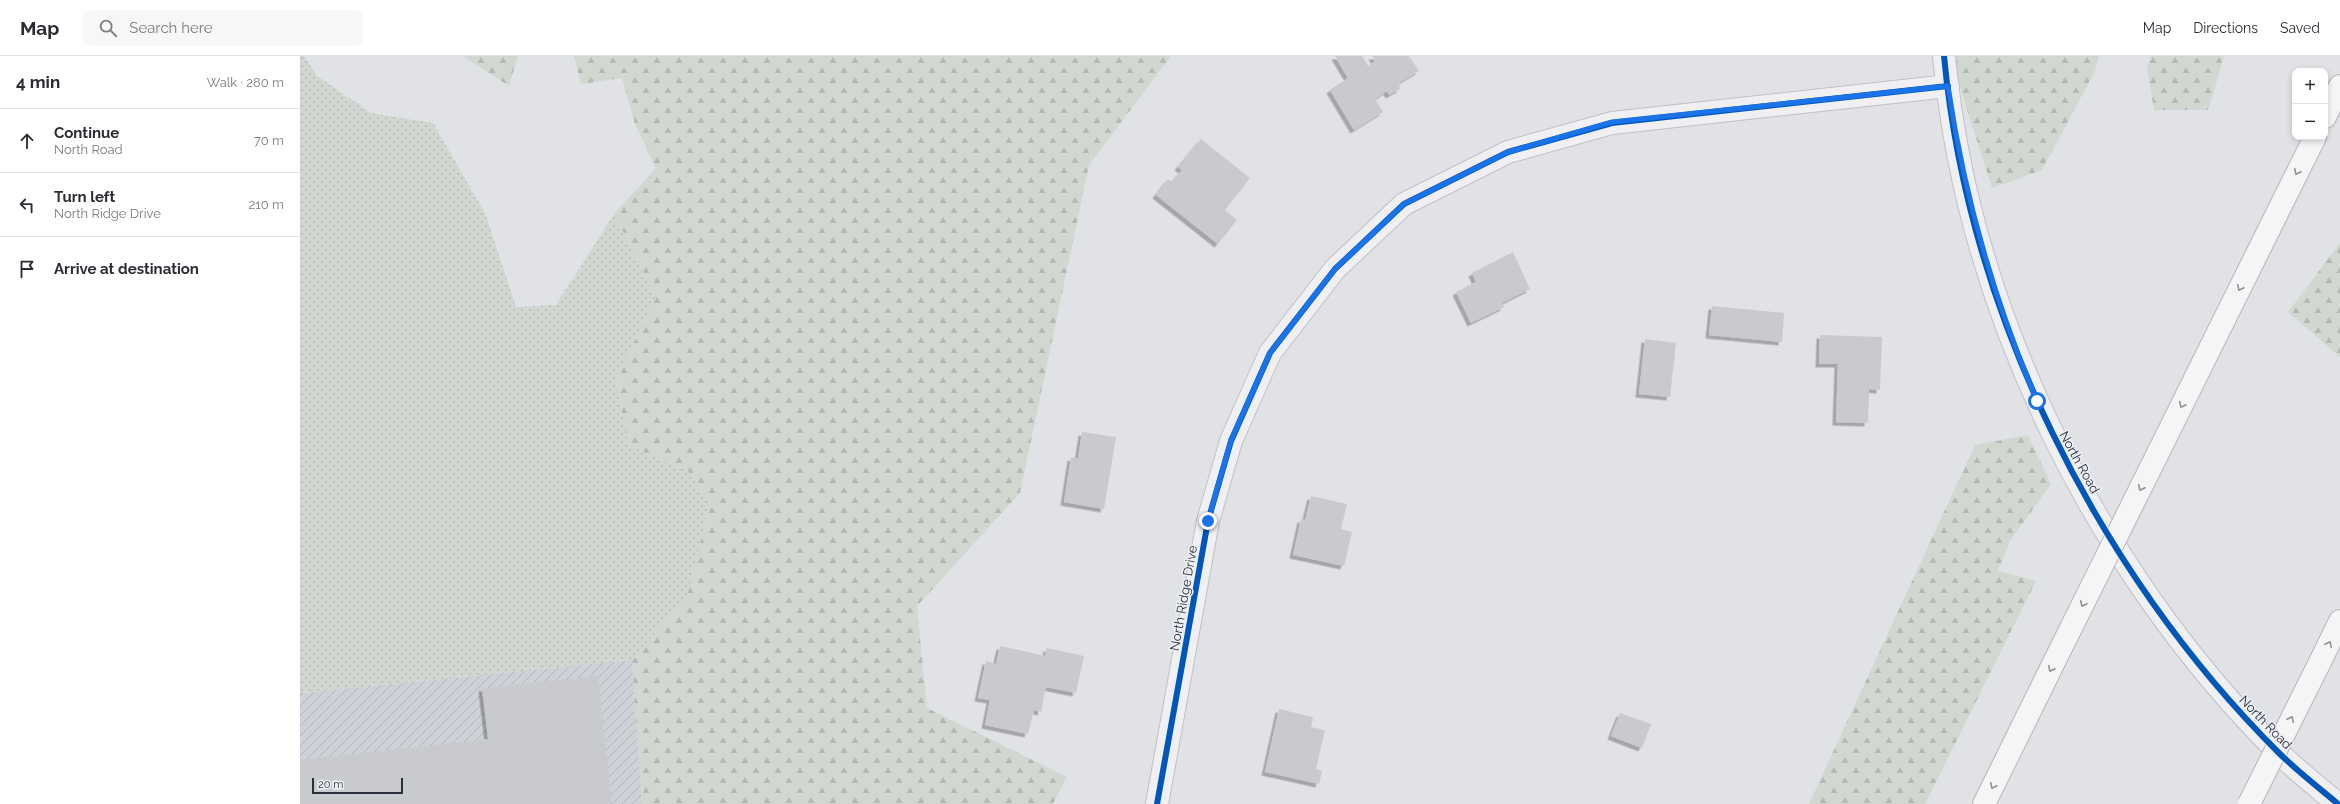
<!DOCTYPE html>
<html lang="en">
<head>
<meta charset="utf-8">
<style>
  :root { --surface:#fff; --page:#f7f7f7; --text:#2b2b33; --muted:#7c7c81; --line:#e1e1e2 }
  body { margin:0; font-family:Raleway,sans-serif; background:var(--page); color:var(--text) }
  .controls { position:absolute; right:12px; top:12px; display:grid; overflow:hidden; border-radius:8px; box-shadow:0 2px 6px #0003 }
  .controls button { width:36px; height:36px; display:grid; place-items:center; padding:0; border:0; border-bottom:1px solid var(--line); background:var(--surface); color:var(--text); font:20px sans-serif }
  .scale { position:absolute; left:12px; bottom:10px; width:91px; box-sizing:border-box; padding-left:4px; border:2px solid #292e3d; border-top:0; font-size:11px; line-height:14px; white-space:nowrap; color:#292e3d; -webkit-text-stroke:3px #eef0f5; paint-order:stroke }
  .stop { position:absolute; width:12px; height:12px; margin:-9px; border:3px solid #1a73e8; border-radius:50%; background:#fff }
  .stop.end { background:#1a73e8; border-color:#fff; box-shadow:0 1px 4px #0008 }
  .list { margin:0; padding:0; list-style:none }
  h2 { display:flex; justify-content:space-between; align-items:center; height:52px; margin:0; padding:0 16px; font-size:17px }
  h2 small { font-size:13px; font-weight:400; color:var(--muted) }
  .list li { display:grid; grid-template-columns:26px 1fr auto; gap:12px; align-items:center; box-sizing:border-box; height:64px; padding:0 16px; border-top:1px solid var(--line) }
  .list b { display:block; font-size:15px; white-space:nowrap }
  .list p { margin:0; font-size:13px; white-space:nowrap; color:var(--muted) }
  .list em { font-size:13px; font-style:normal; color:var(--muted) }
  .icon { flex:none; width:22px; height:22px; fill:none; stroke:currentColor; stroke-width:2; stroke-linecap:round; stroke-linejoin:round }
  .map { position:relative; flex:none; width:2040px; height:748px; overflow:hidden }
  header { display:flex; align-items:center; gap:24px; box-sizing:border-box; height:56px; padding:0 20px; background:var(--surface); border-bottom:1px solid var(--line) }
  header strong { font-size:19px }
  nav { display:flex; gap:22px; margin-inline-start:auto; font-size:14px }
  .search { width:280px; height:36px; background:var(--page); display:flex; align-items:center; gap:10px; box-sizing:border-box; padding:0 14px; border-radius:8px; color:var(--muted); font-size:15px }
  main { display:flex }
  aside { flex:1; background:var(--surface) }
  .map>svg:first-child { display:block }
</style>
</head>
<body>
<header>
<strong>Map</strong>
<div class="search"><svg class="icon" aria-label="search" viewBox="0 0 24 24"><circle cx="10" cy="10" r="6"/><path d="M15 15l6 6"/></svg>Search here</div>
<nav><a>Map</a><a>Directions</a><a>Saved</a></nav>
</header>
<main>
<aside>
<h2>4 min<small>Walk · 280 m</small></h2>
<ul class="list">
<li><svg class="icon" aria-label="ahead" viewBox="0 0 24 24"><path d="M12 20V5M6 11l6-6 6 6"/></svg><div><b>Continue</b><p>North Road</p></div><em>70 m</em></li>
<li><svg class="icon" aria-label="left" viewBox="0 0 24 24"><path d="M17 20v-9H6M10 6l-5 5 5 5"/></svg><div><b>Turn left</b><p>North Ridge Drive</p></div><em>210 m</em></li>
<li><svg class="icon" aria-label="arrive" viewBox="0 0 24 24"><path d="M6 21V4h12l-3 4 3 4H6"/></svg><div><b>Arrive at destination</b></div></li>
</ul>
</aside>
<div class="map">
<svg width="2040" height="748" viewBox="0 0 2040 748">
  <defs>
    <pattern id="industrial-furrows" width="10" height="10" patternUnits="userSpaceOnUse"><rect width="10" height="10" fill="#cfd1d8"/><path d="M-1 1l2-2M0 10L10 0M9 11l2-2" fill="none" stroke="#b2b4ba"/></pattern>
    <pattern id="grass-dots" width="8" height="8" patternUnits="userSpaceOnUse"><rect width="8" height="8" fill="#d0d8d1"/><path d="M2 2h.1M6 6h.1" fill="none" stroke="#b3bab4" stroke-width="1.8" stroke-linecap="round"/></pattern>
    <pattern id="forest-firs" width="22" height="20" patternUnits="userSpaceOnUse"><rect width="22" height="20" fill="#d0d8d1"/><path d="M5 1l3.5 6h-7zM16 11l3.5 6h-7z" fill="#b3bab4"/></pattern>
    <filter id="shadow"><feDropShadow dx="-3.5" dy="3.5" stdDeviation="0" flood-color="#0004"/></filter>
  </defs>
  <rect width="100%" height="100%" fill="#e1e2e5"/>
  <!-- industrial -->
  <path fill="url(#industrial-furrows)" d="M332,604l10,144h-342v-111z"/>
  <!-- grass -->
  <path fill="url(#grass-dots)" d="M0,0h4l13,20 54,37 62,10 52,90 31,94 40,-2 58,-91 42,84 -40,81 12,66 60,26 22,32 -23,93 -55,64 -332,33z"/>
  <!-- forest -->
  <g fill="url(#forest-firs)">
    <path d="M163,0h55l-9,30z"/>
    <path d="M274,0h597l-82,109 -69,328 -103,113 10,102 140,69 -14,27h-411l-10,-144 55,-64 23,-93 -22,-32 -60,-26 -12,-66 40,-81 -42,-84 42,-46 -21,-44 -13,-46 -41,6z"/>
    <path d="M1650,0h149l-4,15 -53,99 -50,18z"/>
    <path d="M1851,0h73l-16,54h-54l-7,-43z"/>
    <path d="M2040,187v114l-52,-45z"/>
    <path d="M1728,379l23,49 -41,57 -12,30 38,10 -111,223h-116l166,-359z"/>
  </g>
  <!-- building -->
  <g fill="#c9cacd" filter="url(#shadow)">
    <path d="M1035,0h27l6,10 7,-5 -3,-5h37l10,15 -20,12 1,6 -11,6 -2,-4 -12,8 8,13 -29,18 -24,-40 18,-12z"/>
    <path d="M901,83l49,39 -25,32 12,10 -19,24 -62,-49 12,-16 4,3 10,-12 -4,-3z"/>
    <path d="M1213,196l17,37 -28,14 2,4 -33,16 -15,-31 20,-10 -4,-9z"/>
    <path d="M1412,250l72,7 -2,29 -73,-7z"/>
    <path d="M1520,279l62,2 -2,53 -11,-1 -1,34 -32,-1 2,-58h-19z"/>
    <path d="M1345,283l31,4 -6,54 -31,-3z"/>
    <path d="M782,376l34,5 -12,72 -40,-7 7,-45 7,2z"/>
    <path d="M1011,440l36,8 -6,25 11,3 -8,34 -51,-11 8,-36 4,1z"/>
    <path d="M700,590l45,10 2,-8 37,8 -8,37 -30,-6 -5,25 -7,-2 -6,24 -43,-9 5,-25 -12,-2 8,-37 10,3z"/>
    <path d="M298,620l14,128h-312v-44l188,-21 -6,-51z"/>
    <path d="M979,653l34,8 -2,10 14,3 -9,39 6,2 -3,13 -54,-12z"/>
    <path d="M1320,657l31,11 -9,24 -31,-12z"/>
  </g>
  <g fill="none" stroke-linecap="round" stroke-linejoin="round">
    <defs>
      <g id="minor">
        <path d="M1644,0c24,256 153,516 335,697 18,18 39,34 59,51"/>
        <path d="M857,748l51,-283 23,-80 39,-88 65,-84 69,-65 104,-52 104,-29 336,-37"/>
      </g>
      <g id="motorway">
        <path d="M2025,61l15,-31"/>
        <path d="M1858,397l157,-316"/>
        <path d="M2018,610l22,-45"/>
        <path d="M1684,748l84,-170"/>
      </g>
    </defs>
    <!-- minor casing -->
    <use href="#minor" stroke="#bfc0c3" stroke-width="24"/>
    <!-- motorway casing -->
    <use href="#motorway" stroke="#b3b5b9" stroke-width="24"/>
    <!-- minor -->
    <use href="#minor" stroke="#f0f0f2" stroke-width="22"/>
    <!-- motorway -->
    <use href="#motorway" stroke="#f5f5f6" stroke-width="22"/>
    <defs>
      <g id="motorway-bridge">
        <path d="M1768,578l90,-181"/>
        <path d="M1949,748l69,-138"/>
      </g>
    </defs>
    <!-- motorway-bridge casing -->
    <use href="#motorway-bridge" stroke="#b3b5b9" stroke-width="24" stroke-linecap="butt"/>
    <!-- motorway-bridge -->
    <use href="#motorway-bridge" stroke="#f5f5f6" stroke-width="22"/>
    <defs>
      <g id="cycleway">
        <path d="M1644,0c24,256 153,516 335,697 18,18 39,34 59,51"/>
        <path d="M857,748l51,-283 23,-80 39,-88 65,-84 69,-65 104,-52 104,-29 336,-37"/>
      </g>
    </defs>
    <!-- cycleway casing -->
    <use href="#cycleway" stroke="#eef0f5" stroke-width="8"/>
    <!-- cycleway -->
    <use href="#cycleway" stroke="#0057b8" stroke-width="6"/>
  </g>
  <!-- one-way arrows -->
  <defs><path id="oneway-chevron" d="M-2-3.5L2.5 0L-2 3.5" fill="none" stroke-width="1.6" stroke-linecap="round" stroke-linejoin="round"/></defs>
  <g stroke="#8f929a">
    <use href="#oneway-chevron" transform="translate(1997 116) rotate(116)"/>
    <use href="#oneway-chevron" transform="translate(1940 232) rotate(116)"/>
    <use href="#oneway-chevron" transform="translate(1882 349) rotate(116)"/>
    <use href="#oneway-chevron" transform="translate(1841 432) rotate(116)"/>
    <use href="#oneway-chevron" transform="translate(1783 548) rotate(116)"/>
    <use href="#oneway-chevron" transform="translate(2029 588) rotate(-64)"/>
    <use href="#oneway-chevron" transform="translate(1751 613) rotate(116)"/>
    <use href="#oneway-chevron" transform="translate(1991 663) rotate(-64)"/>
    <use href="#oneway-chevron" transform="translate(1693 730) rotate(116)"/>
  </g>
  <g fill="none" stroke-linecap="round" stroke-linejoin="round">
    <!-- route -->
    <path stroke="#1a73e8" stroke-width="5" d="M908,465l23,-81 39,-87 65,-84 69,-65 104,-52 104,-30 336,-36c16,109 46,214 89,315"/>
  </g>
  <g text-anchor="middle" stroke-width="3" stroke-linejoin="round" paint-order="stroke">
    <!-- street labels -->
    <g font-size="13" fill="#292e3d" stroke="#eef0f5">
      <text transform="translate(1780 406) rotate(61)" y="5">North Road</text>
      <text transform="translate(883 542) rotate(-80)" y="5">North Ridge Drive</text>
      <text transform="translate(1966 666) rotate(46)" y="5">North Road</text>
    </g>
  </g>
</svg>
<div class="controls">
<button>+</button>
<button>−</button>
</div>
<div class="scale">20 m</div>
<div class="stop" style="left:1737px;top:345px"></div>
<div class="stop end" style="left:908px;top:465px"></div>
</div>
</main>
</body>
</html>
